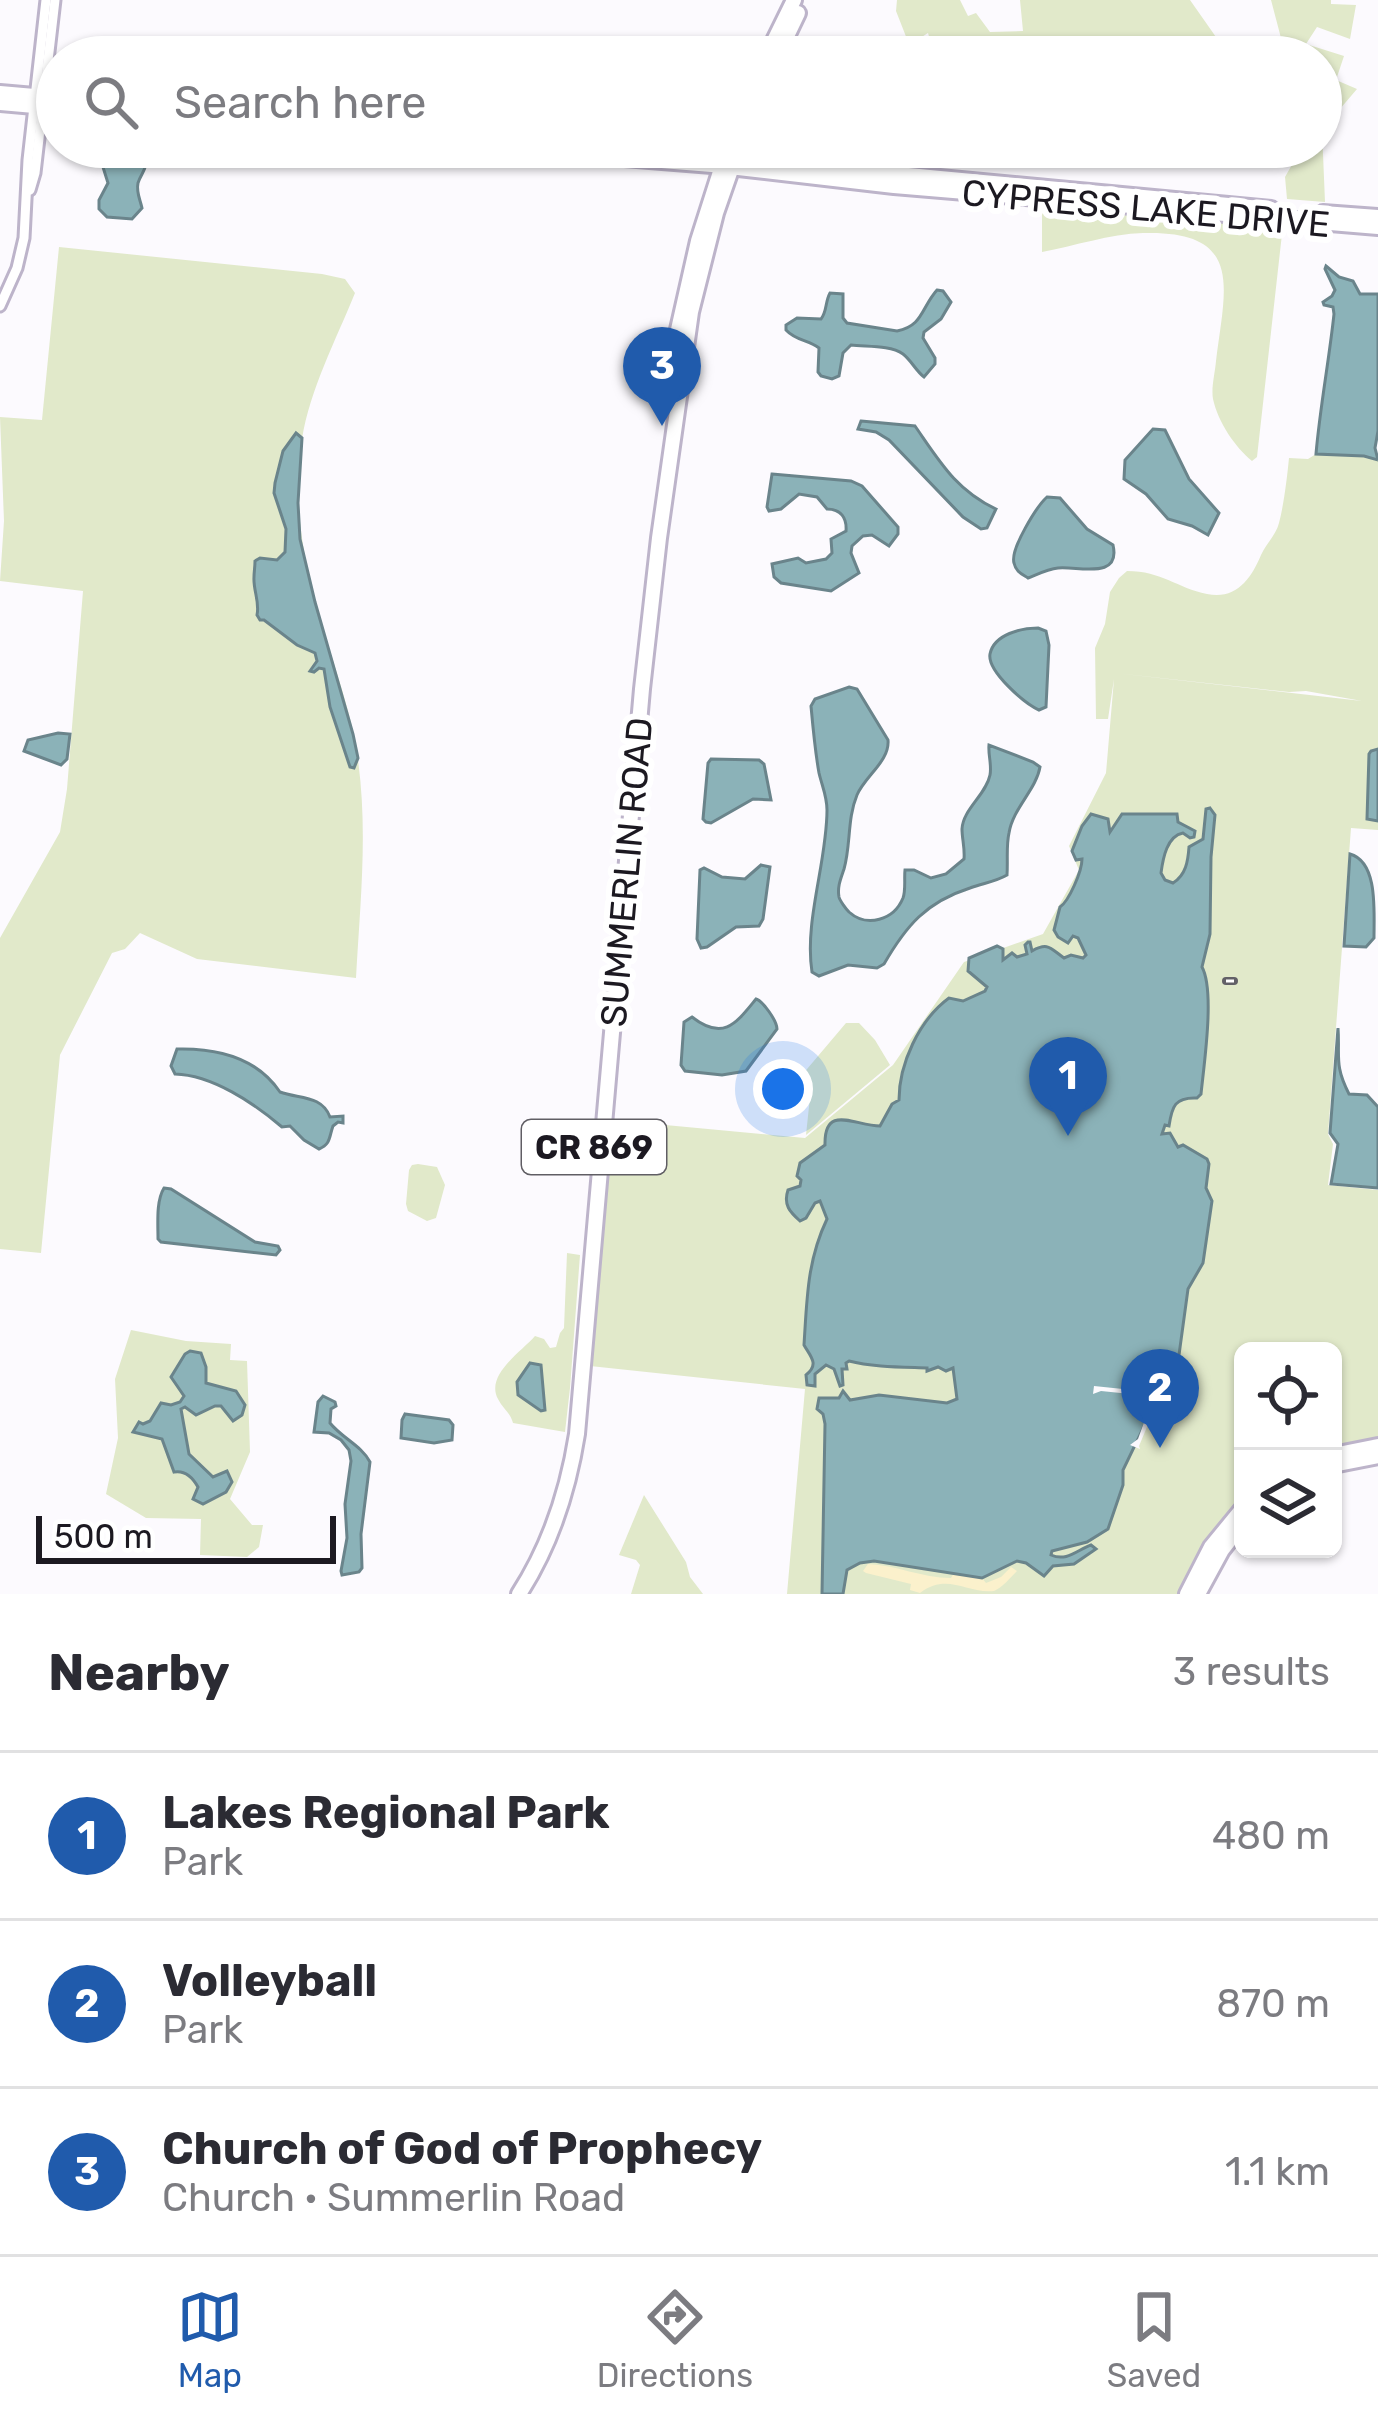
<!DOCTYPE html>
<html lang="en">
<head>
<meta charset="utf-8">
<style>
  :root { --surface:#fff; --page:#f7f7f7; --text:#2b2b33; --muted:#7c7c81; --line:#e1e1e2; --accent:#205bac }
  body { margin:0; font-family:Rubik,sans-serif; background:var(--page); color:var(--text) }
  .controls { position:absolute; right:36px; bottom:36px; display:grid; overflow:hidden; border-radius:18px; box-shadow:0 3px 9px #0004 }
  .controls button { width:108px; height:108px; display:grid; place-items:center; padding:0; border:0; border-bottom:3px solid var(--line); background:var(--surface); color:var(--text); font:60px sans-serif }
  .scale { position:absolute; left:36px; bottom:30px; width:300px; box-sizing:border-box; padding-left:12px; border:6px solid #1c1921; border-top:0; font-size:33px; line-height:42px; white-space:nowrap; color:#1c1921; -webkit-text-stroke:9px #fff; paint-order:stroke }
  .you { position:absolute; left:783px; top:1089px; width:42px; height:42px; margin:-30px; border:9px solid #fff; border-radius:50%; background:#1a73e8; box-shadow:0 0 0 18px #1a73e833 }
  .badge { display:grid; place-items:center; width:78px; height:78px; border-radius:50%; background:var(--accent); color:#fff; font-size:39px; font-weight:700 }
  .pin { position:absolute; translate:-50% -99px; filter:drop-shadow(0 3px 6px #0008) }
  .pin::after { content:''; position:absolute; top:63px; width:42px; height:36px; background:inherit; clip-path:polygon(0 0,100% 0,50% 100%) }
  .list { margin:0; padding:0; list-style:none }
  h2 { display:flex; justify-content:space-between; align-items:center; height:156px; margin:0; padding:0 48px; font-size:51px }
  h2 small { font-size:39px; font-weight:400; color:var(--muted) }
  .list li { display:grid; grid-template-columns:78px 1fr auto; gap:36px; align-items:center; box-sizing:border-box; height:168px; padding:0 48px; border-top:3px solid var(--line) }
  .list b { display:block; font-size:45px; white-space:nowrap }
  .list p { margin:0; font-size:39px; white-space:nowrap; color:var(--muted) }
  .list em { font-size:39px; font-style:normal; color:var(--muted) }
  .icon { flex:none; width:66px; height:66px; fill:none; stroke:currentColor; stroke-width:2; stroke-linecap:round; stroke-linejoin:round }
  .map { position:relative; flex:none; width:1378px; height:1594px; overflow:hidden }
  .search { position:absolute; background:var(--surface); box-shadow:0 3px 9px #0004; left:36px; right:36px; top:36px; height:132px; display:flex; align-items:center; gap:30px; box-sizing:border-box; padding:0 42px; border-radius:66px; color:var(--muted); font-size:45px }
  .sheet { height:660px; background:var(--surface) }
  nav { display:flex; justify-content:space-around; align-items:center; box-sizing:border-box; height:168px; border-top:3px solid var(--line); background:var(--surface); font-size:33px; color:var(--muted) }
  nav a { display:grid; justify-items:center; gap:6px }
  nav .on { color:var(--accent) }
  .map>svg:first-child { display:block }
</style>
</head>
<body>
<div class="map">
<svg width="1378" height="1594" viewBox="0 0 1378 1594">
  <rect width="100%" height="100%" fill="#fcfafe"/>
  <!-- green -->
  <g fill="#e1e9ca" fill-rule="evenodd">
    <path d="M897,0h63l8,16 8,-3 14,19 33,-1 -3,-31h170l40,57h-295l-7,-24 -11,7 7,17h-10l-18,-46z"/>
    <path d="M1271,0h60v4l25,1 -6,34 -33,-12 -11,17 38,12 -8,24 21,9 -35,41 3,72 -38,-3 -2,-22 13,-23 -36,-3v-4h59v-90h-35z"/>
    <path d="M1042,203l241,22 -26,232 -5,4c-17,-14 -34,-39 -39,-62 -2,-11 2,-26 3,-38 9,-73 29,-131 -73,-128 -33,1 -69,13 -101,19z"/>
    <path d="M59,247l263,27 23,5 10,14c-19,47 -45,96 -53,146 -9,55 -1,108 13,162 14,53 36,105 43,159 10,73 2,145 -2,218l-159,-19 -57,-26 -15,16 -13,4 -52,102 -19,198 -41,-4v-311l60,-106 7,-43 16,-198 -83,-10 4,-60 -4,-104 42,3z"/>
    <path d="M1316,454l48,2 14,4v289l-7,2 2,70h5v9l-27,-2 -23,306 5,10 -5,41 50,5v251l-45,9v-99h-90v152l-63,91h-393l18,-205 -215,-23 22,-246 193,18 88,-73 71,-103 79,-28 36,-64 -10,-24 37,-73 8,-94 -6,40h-12l-1,-71 10,-24 5,-32 9,-14 8,-7c35,0 50,17 80,23 29,6 44,-15 54,-39 5,-11 15,-20 18,-32 5,-19 8,-45 10,-65l19,1zM1115,673l174,19 17,-1 56,10z"/>
    <path d="M846,1023h13l16,17 15,25 -84,70 4,-38 -8,-22z"/>
    <path d="M418,1164l19,3 8,18 -9,33 -9,3 -19,-10 -2,-7 3,-34 3,-5z"/>
    <path d="M567,1253l13,2 -10,133 -5,44 -52,-9c-3,-11 -10,-14 -15,-24 -13,-24 23,-47 37,-63l9,3 6,9 6,-1 4,-14 4,-5zM540,1365l4,30 -8,13 -11,-9 -6,-13z"/>
    <path d="M131,1330l55,11 45,3 -1,16 17,1 3,91 -20,47 22,26h11l-4,22 -12,10 -47,-2 1,-36 -55,-1 -40,-24 12,-56 -3,-59z"/>
    <path d="M644,1495l42,67 4,15 13,17h-72l9,-29 -4,-5 -17,-5z"/>
  </g>
  <!-- sand -->
  <path fill="#fbf1cc" d="M868,1564c28,1 54,14 83,14l3,-5 28,5 4,5 15,-6 10,-10 6,4c-7,7 -14,16 -23,20 -28,3 -46,-19 -74,2l-10,-3 1,-6 -45,-11 -3,-2z"/>
  <!-- water -->
  <g fill="#8bb2b8" stroke="#6a848b" stroke-width="3">
    <path d="M116,151l23,3c13,12 3,16 -1,29 -2,9 2,16 4,25l-10,11 -25,-2 -8,-8v-9l9,-17 -6,-19 6,-11z"/>
    <path d="M1326,266l13,11 14,4 7,13h18v137l-3,17 3,12 -14,-4 -48,-2c4,-47 13,-93 18,-140l-1,-7 -9,-2 -1,-3 9,-6 3,-6 -10,-21z"/>
    <path d="M937,290l6,1 8,11 -10,17 -17,13 -1,6 12,20v6l-11,13c-8,-6 -13,-17 -21,-23 -13,-9 -37,-7 -52,-9l-8,8 -4,23 -7,3 -11,-3 -3,-4 1,-24c-10,-8 -23,-7 -33,-18v-5l11,-7 24,1c6,-7 4,-17 9,-26l13,1v24l4,5 50,8c26,-5 24,-23 40,-41z"/>
    <path d="M861,421l54,5c25,36 41,64 81,83l-9,19 -6,1 -18,-12 -74,-77 -13,-8 -18,-3z"/>
    <path d="M1153,429l12,1 24,49 30,34 -11,22 -16,-9 -24,-7 -22,-25 -22,-15 1,-19z"/>
    <path d="M296,433l6,5 -4,65 2,36 15,63 38,132 5,24 -4,10 -4,-1 -20,-60 -6,-38 -5,-1 -5,4 -4,-1 7,-10 -2,-8 -18,-8 -33,-25h-4l-3,-5c3,-13 -4,-25 -3,-38 0,-5 1,-10 1,-16l5,-3 17,2 8,-8 1,-23 -12,-36 1,-10 8,-32z"/>
    <path d="M772,474l79,7 11,5 36,41v7l-9,12 -17,-11 -9,1 -11,10 -1,7 8,20 -28,18 -50,-8 -7,-6 -2,-13 26,-6 8,5 20,-4 6,-6 -1,-14 15,-8c1,-13 -5,-22 -19,-22l-10,-12 -18,-3 -18,15 -12,2 -2,-4z"/>
    <path d="M1047,497l13,1 27,31 26,16c8,35 -34,21 -55,23 -10,1 -20,6 -30,10 -6,-4 -12,-6 -14,-15 -4,-14 23,-57 33,-66z"/>
    <path d="M1038,628l8,3 3,14 -3,62 -7,3c-14,-6 -52,-39 -49,-56 4,-20 32,-26 48,-26z"/>
    <path d="M849,687l8,2 31,51c2,21 -23,36 -31,55 -10,24 -6,50 -13,74 -3,9 -7,18 -5,28 1,4 7,12 10,15 18,16 45,8 54,-14 3,-8 1,-20 2,-28h9l17,8 15,-4 18,-15c1,-11 -2,-20 -2,-30 1,-20 24,-34 28,-54 2,-10 -2,-20 -1,-30l44,17 7,5c-4,23 -27,41 -31,66 -3,13 -1,28 -2,42 -12,7 -24,8 -37,13 -44,14 -64,38 -86,76l-7,4 -29,-3 -29,11 -7,-4c-8,-51 15,-110 15,-162 0,-14 -5,-24 -8,-37 -4,-22 -6,-45 -8,-67l4,-7z"/>
    <path d="M58,733l12,1 -3,25 -6,6 -37,-14 4,-11z"/>
    <path d="M1378,749v72l-11,-2 2,-65 2,-3z"/>
    <path d="M711,759l48,1 5,4 7,36 -18,-1 -42,24 -5,-1 -3,-3 5,-56z"/>
    <path d="M1210,808l5,7 -4,42 -1,77 -8,33c13,24 2,97 -1,127l-4,4c-22,-1 -25,8 -28,28l-4,-1 -3,9 8,-1 8,14 5,-2 24,14 2,5 -3,24 6,13 -9,62 -15,26 -9,66 -11,31 -6,3 -39,81v15l-15,44 -21,13 -35,9 -1,4c16,7 26,-5 40,-10l5,4 -22,15 -21,2 -9,10 -18,-13 -9,-2 -35,17 -108,-17 -14,2 -13,7 -4,24h-21l3,-170 -2,-10 -6,-5 2,-11h20l4,-7 7,9 29,-5 68,8 10,-4 -4,-31 -7,3 -8,-4 -11,4v-3c-25,-1 -55,-1 -78,-7l-3,2 1,6h-5l1,16 -3,1 -6,-17 -8,-4 -11,9v12l-8,-1 -1,-10c14,-11 4,-19 -2,-30 3,-46 3,-84 23,-126l-7,-18 -5,2 -9,15 -6,3c-10,-9 -17,-16 -12,-31l12,-4 1,-6 -4,-4 3,-13 25,-18c-1,-42 30,-19 55,-19l12,-22 7,-4c0,-36 20,-80 50,-102l14,3 22,-10 2,-4 -19,-16 1,-13 28,-12 6,3v11l9,-7 5,4 10,-3 -2,-9 3,-3h2l2,9c16,-9 18,-3 32,7l7,-3 12,3 3,-3 -8,-17 -5,-2 -5,7 -10,-6 -4,-7 6,-23c9,-6 22,-36 22,-48l-6,1 -4,-9 10,-25 9,-12 17,5 2,13 12,-18h55l1,8 17,9 -1,6 -4,1 -7,-5c-16,3 -20,25 -22,40l4,7 8,3c13,-8 15,-22 16,-36l14,-8 3,-30z"/>
    <path d="M1350,854c28,8 24,56 24,84l-8,9 -22,-1z"/>
    <path d="M761,865l9,2 -7,52 -4,7 -23,1 -29,20 -6,1 -4,-9 3,-69 4,-2 18,9 23,2z"/>
    <path d="M756,999c7,2 21,22 21,30l-31,42 -24,4 -37,-4 -4,-6 3,-43 8,-5c32,25 45,5 64,-18z"/>
    <path d="M1338,1028c2,28 -4,37 11,66l18,1 11,12v81l-47,-4 7,-40 -8,-11z"/>
    <path d="M177,1049c40,-1 80,9 103,43 19,7 42,3 50,25l13,-1v7l-5,-1 -5,4c-4,11 -2,18 -14,23l-15,-9 -14,-14 -8,1c-28,-24 -70,-52 -107,-53l-4,-8z"/>
    <path d="M164,1188l7,1 84,53 23,4 2,4 -4,5 -115,-13 -3,-3c0,-16 -2,-38 6,-51z"/>
    <path d="M190,1351l11,2 5,14v16l30,8 9,14 -3,10 -9,6 -12,-15h-6l-19,9 -11,-8 -4,2 8,45 24,23 14,-6 5,11 -6,10 -23,12 -10,-5 5,-12c-5,-9 -13,-17 -24,-15l-12,-33 -29,-7 6,-10 4,2 7,-3 11,-18 10,2 9,-3 4,-6 -13,-19 14,-23z"/>
    <path d="M530,1363l11,2 4,45 -4,1 -23,-16 -1,-13z"/>
    <path d="M323,1396l12,6 1,4 -5,3 -1,14c12,15 32,23 40,39l-9,72 1,34 -3,4 -17,3 -1,-4 6,-33 -2,-34 6,-43 -2,-11 -8,-10 -12,-7 -15,-1 4,-30z"/>
    <path d="M405,1414l44,6 4,5 -1,15 -18,3 -33,-5 1,-18z"/>
  </g>
  <!-- pier -->
  <path fill="#fcfafe" d="M1156,1381l7,2 -1,8 -23,55 1,3 -10,-4 8,-6 13,-36 -11,-8 -39,-4 -8,3 1,-8 48,5 5,-6z"/>
  <g fill="none" stroke-linecap="round" stroke-linejoin="round">
    <defs>
      <g id="minor">
        <path d="M30,190l5,-17 20,-173"/>
        <path d="M0,306l17,-38 7,-30 4,-78 18,-160"/>
      </g>
      <g id="major">
        <path d="M766,57l28,-57"/>
        <path d="M777,57l21,-44"/>
        <path d="M0,93l57,5"/>
        <path d="M0,103l57,5"/>
        <path d="M485,147l227,18 182,21 484,41"/>
        <path d="M591,147l65,5"/>
        <path d="M726,158l545,51"/>
        <path d="M1323,213l55,4"/>
        <path d="M677,334l21,-93 30,-94"/>
        <path d="M1333,1455l45,-9"/>
        <path d="M1333,1465l45,-9"/>
        <path d="M519,1594c31,-48 49,-103 58,-160l65,-745 17,-151 32,-226 25,-99 23,-66"/>
        <path d="M1187,1594l24,-47 32,-39"/>
        <path d="M1198,1594l24,-44 21,-27"/>
      </g>
    </defs>
    <!-- minor casing -->
    <use href="#minor" stroke="#bdb4ca" stroke-width="15"/>
    <!-- major casing -->
    <use href="#major" stroke="#bdb4ca" stroke-width="20"/>
    <!-- minor -->
    <use href="#minor" stroke="#fff" stroke-width="9"/>
    <!-- major -->
    <use href="#major" stroke="#fff" stroke-width="14"/>
    <defs>
      <path id="rail" d="M1226,981h8"/>
    </defs>
    <!-- rail casing -->
    <use href="#rail" stroke="#626067" stroke-width="8"/>
    <!-- rail -->
    <use href="#rail" stroke="#fff" stroke-width="3" stroke-dasharray="9" stroke-linecap="butt"/>
  </g>
  <g text-anchor="middle" stroke-width="12" stroke-linejoin="round" paint-order="stroke">
    <!-- shield labels -->
    <rect fill="#fff" stroke="#605e64" stroke-width="3" x="522" y="1120" width="144" height="54" rx="9"/>
    <g font-size="33" font-weight="bold" fill="#1c1921">
      <text x="594" y="1159">CR 869</text>
    </g>
    <!-- street labels -->
    <g font-size="36" fill="#1c1921" stroke="#fff">
      <text transform="translate(1146 208) rotate(5)" y="13">CYPRESS LAKE DRIVE</text>
      <text transform="translate(626 872) rotate(-85)" y="13">SUMMERLIN ROAD</text>
    </g>
  </g>
</svg>
<div class="controls">
<button><svg class="icon" aria-label="locate" viewBox="0 0 24 24"><circle cx="12" cy="12" r="6"/><path d="M12 2v4M12 18v4M2 12h4M18 12h4"/></svg></button>
<button><svg class="icon" aria-label="layers" viewBox="0 0 24 24"><path d="M12 4l9 5-9 5-9-5zM3 14l9 5 9-5"/></svg></button>
</div>
<div class="scale">500 m</div>
<div class="you"></div>
<div class="pin badge" style="left:1068px;top:1136px">1</div>
<div class="pin badge" style="left:1160px;top:1448px">2</div>
<div class="pin badge" style="left:662px;top:426px">3</div>
<div class="search"><svg class="icon" aria-label="search" viewBox="0 0 24 24"><circle cx="10" cy="10" r="6"/><path d="M15 15l6 6"/></svg>Search here</div>
</div>
<section class="sheet">
<h2>Nearby<small>3 results</small></h2>
<ul class="list">
<li><span class="badge">1</span><div><b>Lakes Regional Park</b><p>Park</p></div><em>480 m</em></li>
<li><span class="badge">2</span><div><b>Volleyball</b><p>Park</p></div><em>870 m</em></li>
<li><span class="badge">3</span><div><b>Church of God of Prophecy</b><p>Church · Summerlin Road</p></div><em>1.1 km</em></li>
</ul>
</section>
<nav>
<a class="on"><svg class="icon" aria-label="map" viewBox="0 0 24 24"><path d="M3 6l6-2 6 2 6-2v14l-6 2-6-2-6 2zM9 4v14M15 6v14"/></svg>Map</a>
<a><svg class="icon" aria-label="directions" viewBox="0 0 24 24"><path d="M12 3l9 9-9 9-9-9zM9 14v-3h6M13 9l2 2-2 2"/></svg>Directions</a>
<a><svg class="icon" aria-label="saved" viewBox="0 0 24 24"><path d="M7 4h10v16l-5-4-5 4z"/></svg>Saved</a>
</nav>
</body>
</html>
